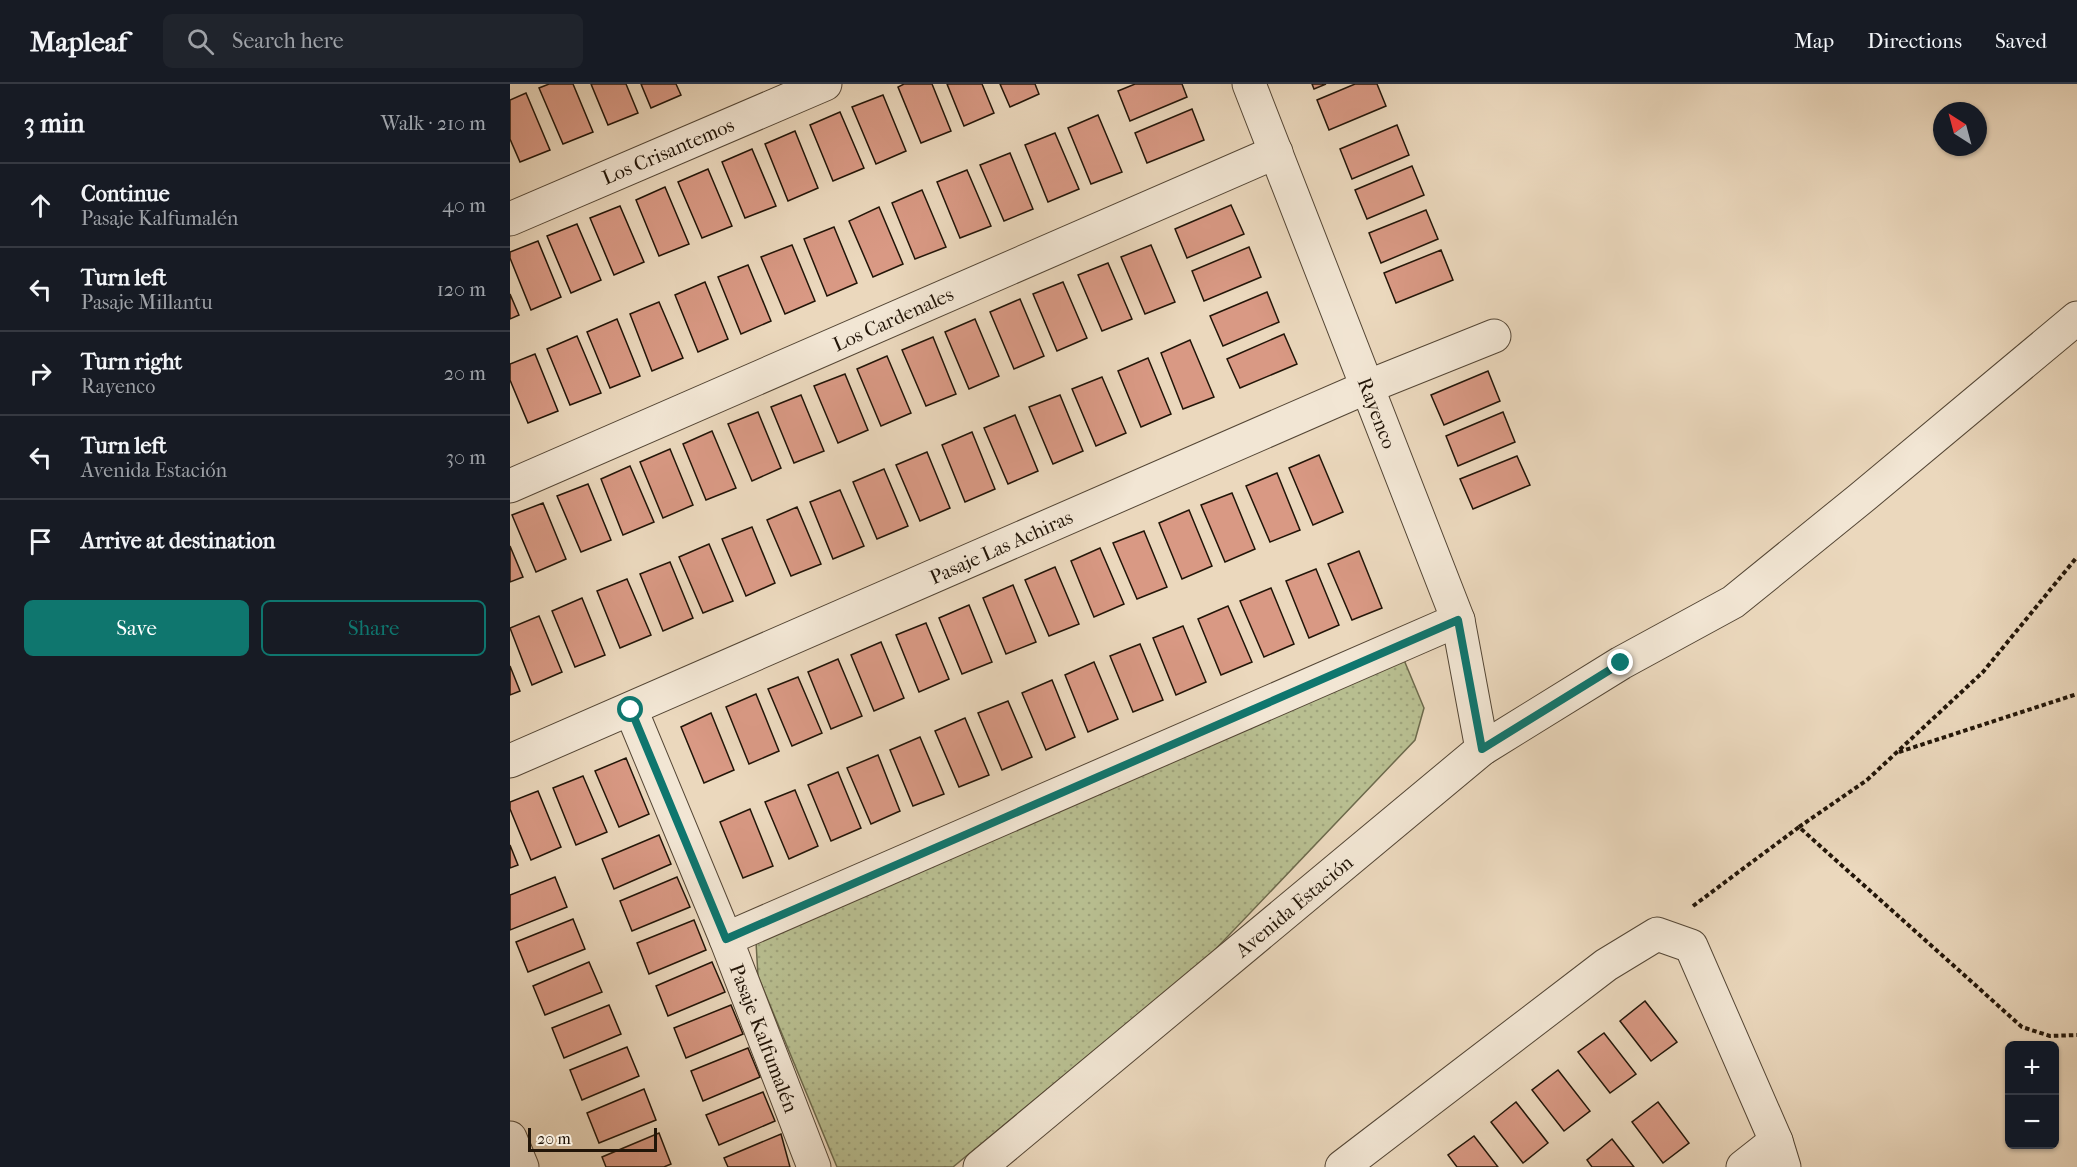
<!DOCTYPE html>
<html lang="en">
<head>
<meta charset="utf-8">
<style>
  :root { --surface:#171b24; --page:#20242c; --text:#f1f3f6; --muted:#9ea1a6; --line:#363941; --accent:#0f766e }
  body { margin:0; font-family:"IM FELL French Canon",serif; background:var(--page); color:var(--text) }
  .controls { position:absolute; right:18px; bottom:18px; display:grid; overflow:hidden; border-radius:9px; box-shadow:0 2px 4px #0004 }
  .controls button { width:54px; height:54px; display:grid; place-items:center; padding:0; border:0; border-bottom:2px solid var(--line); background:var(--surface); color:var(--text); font:30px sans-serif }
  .compass { position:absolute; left:1423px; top:18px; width:54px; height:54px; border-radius:50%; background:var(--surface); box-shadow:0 2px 4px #0004; rotate:324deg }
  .scale { position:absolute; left:18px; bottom:15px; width:129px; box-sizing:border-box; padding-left:6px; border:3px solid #221508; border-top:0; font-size:16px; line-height:21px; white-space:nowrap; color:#221508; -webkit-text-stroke:4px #f2e6d4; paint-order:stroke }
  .stop { position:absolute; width:18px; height:18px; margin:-14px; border:4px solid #0f766e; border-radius:50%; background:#fff }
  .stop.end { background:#0f766e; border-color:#fff; box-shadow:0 2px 6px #0008 }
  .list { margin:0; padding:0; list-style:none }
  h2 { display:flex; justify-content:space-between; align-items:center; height:78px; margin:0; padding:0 24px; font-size:26px }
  h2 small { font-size:20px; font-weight:400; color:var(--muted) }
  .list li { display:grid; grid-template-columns:39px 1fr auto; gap:18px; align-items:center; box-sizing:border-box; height:84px; padding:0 24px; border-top:2px solid var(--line) }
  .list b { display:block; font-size:22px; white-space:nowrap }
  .list p { margin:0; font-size:20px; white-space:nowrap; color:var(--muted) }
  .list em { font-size:20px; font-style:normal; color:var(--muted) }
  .actions { display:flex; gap:12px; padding:18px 24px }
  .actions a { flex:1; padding:14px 0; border:2px solid var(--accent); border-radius:9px; text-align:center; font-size:21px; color:var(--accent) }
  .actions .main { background:var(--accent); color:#fff }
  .icon { flex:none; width:33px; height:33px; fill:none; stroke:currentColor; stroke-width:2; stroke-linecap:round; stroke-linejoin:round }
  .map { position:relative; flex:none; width:1567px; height:1083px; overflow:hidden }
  header { display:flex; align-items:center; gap:36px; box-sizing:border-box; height:84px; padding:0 30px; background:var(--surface); border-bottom:2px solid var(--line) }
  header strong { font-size:28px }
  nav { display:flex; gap:33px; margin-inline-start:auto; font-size:21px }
  .search { width:420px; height:54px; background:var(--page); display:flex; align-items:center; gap:15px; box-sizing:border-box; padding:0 21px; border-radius:9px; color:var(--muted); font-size:22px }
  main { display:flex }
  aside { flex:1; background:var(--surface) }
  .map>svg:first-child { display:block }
</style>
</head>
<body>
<header>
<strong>Mapleaf</strong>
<div class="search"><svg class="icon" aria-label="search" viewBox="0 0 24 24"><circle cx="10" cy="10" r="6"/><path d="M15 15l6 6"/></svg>Search here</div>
<nav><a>Map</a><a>Directions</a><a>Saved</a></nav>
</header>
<main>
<aside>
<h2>3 min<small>Walk · 210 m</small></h2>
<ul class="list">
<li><svg class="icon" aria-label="ahead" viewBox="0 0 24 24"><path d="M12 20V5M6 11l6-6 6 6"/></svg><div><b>Continue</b><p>Pasaje Kalfumalén</p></div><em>40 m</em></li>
<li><svg class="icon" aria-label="left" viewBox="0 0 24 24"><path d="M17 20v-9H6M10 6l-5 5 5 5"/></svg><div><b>Turn left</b><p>Pasaje Millantu</p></div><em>120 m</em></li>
<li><svg class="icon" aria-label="right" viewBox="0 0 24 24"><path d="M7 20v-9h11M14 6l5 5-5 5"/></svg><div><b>Turn right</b><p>Rayenco</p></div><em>20 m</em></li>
<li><svg class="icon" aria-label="left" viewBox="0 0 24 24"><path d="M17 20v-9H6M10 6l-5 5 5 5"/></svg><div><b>Turn left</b><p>Avenida Estación</p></div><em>30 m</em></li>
<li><svg class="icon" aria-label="arrive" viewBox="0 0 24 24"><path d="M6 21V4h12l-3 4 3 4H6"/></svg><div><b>Arrive at destination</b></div></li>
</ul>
<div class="actions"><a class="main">Save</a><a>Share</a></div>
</aside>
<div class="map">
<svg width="1567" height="1083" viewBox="0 0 1567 1083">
  <defs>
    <pattern id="grass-dots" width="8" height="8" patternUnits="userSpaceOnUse" patternTransform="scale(1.5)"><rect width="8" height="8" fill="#b8be90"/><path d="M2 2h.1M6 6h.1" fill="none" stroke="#9ea27b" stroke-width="1.8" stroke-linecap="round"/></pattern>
  </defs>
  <rect width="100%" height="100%" fill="#ebd8bd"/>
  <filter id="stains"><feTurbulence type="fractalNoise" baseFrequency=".00333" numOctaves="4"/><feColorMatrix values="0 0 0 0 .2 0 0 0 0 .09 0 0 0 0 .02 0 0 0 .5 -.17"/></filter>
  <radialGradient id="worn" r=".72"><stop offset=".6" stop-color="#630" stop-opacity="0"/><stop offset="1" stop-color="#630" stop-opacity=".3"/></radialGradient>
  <!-- grass -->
  <path fill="url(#grass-dots)" stroke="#6d6a4c" stroke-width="1.5" d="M894,576l20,48 -9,32 -205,215 -257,212h-116l-79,-191 -2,-34z"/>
  <!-- building -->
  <g fill="#d99984" stroke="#221508" stroke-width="1.5">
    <path d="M39,0h24l20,48 -30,12 -24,-56z"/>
    <path d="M81,0h35l12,29 -30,12z"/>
    <path d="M131,0h35l5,11 -30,13z"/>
    <path d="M394,0h28l19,47 -30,12 -23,-56z"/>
    <path d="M437,0h35l12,29 -30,13z"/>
    <path d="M490,0h35l4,10 -29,13z"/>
    <path d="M625,0h47l5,13 -57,24 -12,-30z"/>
    <path d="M802,0h14l-12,5z"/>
    <path d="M845,0h22l9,22 -57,24 -12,-30z"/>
    <path d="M16,9l24,57 -30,12 -10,-23v-39z"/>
    <path d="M373,11l23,56 -30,13 -24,-57z"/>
    <path d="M682,25l12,31 -57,23 -12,-30z"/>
    <path d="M330,28l24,56 -31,13 -23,-56z"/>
    <path d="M588,31l24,57 -31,12 -23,-56z"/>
    <path d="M887,41l12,30 -57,24 -12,-30z"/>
    <path d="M285,47l23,57 -30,13 -23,-57z"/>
    <path d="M545,49l24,56 -31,13 -23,-57z"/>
    <path d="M242,65l24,57 -31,12 -23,-56z"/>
    <path d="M500,69l23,56 -29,12 -24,-56z"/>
    <path d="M902,82l12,29 -57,24 -12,-29z"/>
    <path d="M198,85l24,57 -30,12 -24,-56z"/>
    <path d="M457,86l24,56 -31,12 -23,-56z"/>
    <path d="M155,103l24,57 -30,12 -23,-56z"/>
    <path d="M412,106l24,57 -31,12 -23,-56z"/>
    <path d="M721,121l13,29 -57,24 -12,-29z"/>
    <path d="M110,122l24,56 -30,13 -24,-57z"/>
    <path d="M369,123l24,57 -30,13 -24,-56z"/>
    <path d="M916,126l12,29 -57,24 -12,-30z"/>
    <path d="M67,140l24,56 -30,13 -24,-57z"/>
    <path d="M324,143l23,56 -30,13 -23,-57z"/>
    <path d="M28,157l23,56 -30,13 -21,-52v-6z"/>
    <path d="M282,161l23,56 -30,13 -24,-57z"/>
    <path d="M641,161l24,57 -30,12 -24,-57z"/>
    <path d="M739,163l12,30 -57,24 -12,-30z"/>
    <path d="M931,166l12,30 -57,23 -12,-30z"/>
    <path d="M598,179l24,56 -30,12 -24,-56z"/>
    <path d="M238,181l23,56 -30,13 -23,-57z"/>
    <path d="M195,198l23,57 -30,13 -23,-57z"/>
    <path d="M553,198l24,56 -30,13 -24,-57z"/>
    <path d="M757,208l12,30 -56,24 -13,-30z"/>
    <path d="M0,210l9,21 -9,4z"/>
    <path d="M510,215l24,57 -30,13 -24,-57z"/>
    <path d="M149,218l24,56 -31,13 -22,-57z"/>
    <path d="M107,235l23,57 -30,12 -23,-56z"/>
    <path d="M465,235l24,57 -30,13 -24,-57z"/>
    <path d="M774,250l13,30 -57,24 -13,-29z"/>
    <path d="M67,252l24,57 -31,12 -23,-56z"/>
    <path d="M423,253l23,57 -30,12 -24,-56z"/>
    <path d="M680,256l24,57 -31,12 -22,-56z"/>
    <path d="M25,270l23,57 -30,12 -18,-43v-16z"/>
    <path d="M377,272l24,57 -30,13 -24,-57z"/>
    <path d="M638,274l23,56 -30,13 -23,-56z"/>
    <path d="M978,287l12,30 -56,24 -13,-30z"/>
    <path d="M335,290l23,56 -30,13 -24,-57z"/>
    <path d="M592,293l24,56 -30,13 -24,-57z"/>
    <path d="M291,311l23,56 -30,12 -23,-56z"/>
    <path d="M550,311l23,56 -30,13 -24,-57z"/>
    <path d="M248,328l23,56 -29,13 -24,-57z"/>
    <path d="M993,328l12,30 -57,24 -12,-30z"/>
    <path d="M505,331l23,56 -30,13 -24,-56z"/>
    <path d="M202,347l24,57 -30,12 -23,-56z"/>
    <path d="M462,348l23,57 -30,13 -23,-57z"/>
    <path d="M160,365l23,56 -30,13 -23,-56z"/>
    <path d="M417,368l23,56 -30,13 -24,-56z"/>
    <path d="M809,371l24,57 -30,13 -24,-57z"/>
    <path d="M1007,372l13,29 -57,24 -13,-30z"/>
    <path d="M120,382l24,56 -31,13 -22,-56z"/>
    <path d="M374,385l24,57 -31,13 -24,-57z"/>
    <path d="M767,389l23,57 -30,12 -24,-56z"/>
    <path d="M78,400l23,56 -30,12 -24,-56z"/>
    <path d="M330,406l24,56 -31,13 -23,-57z"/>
    <path d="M722,409l23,56 -30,13 -24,-57z"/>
    <path d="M33,419l23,56 -30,13 -24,-57z"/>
    <path d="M287,423l24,57 -30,12 -24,-56z"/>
    <path d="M679,426l23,56 -30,13 -23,-56z"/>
    <path d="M242,443l23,56 -29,13 -24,-57z"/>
    <path d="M634,447l23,56 -30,12 -24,-56z"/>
    <path d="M199,460l24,57 -30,12 -24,-56z"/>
    <path d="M0,462l13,31 -13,5z"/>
    <path d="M590,464l24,56 -30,13 -23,-56z"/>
    <path d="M849,467l23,57 -30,12 -24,-56z"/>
    <path d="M160,478l23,56 -30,13 -23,-57z"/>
    <path d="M545,483l24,57 -30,12 -24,-56z"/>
    <path d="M806,485l23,56 -30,13 -23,-57z"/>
    <path d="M117,495l24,56 -31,13 -23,-57z"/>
    <path d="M503,501l23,57 -30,12 -23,-56z"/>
    <path d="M761,504l23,56 -30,13 -24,-56z"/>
    <path d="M72,514l23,57 -30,12 -23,-56z"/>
    <path d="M459,521l23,57 -30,12 -23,-56z"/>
    <path d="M718,522l24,56 -31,13 -23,-56z"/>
    <path d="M29,532l23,56 -30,13 -22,-57z"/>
    <path d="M416,539l23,56 -30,13 -23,-57z"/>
    <path d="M673,542l23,56 -30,13 -23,-57z"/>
    <path d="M371,558l23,56 -30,13 -23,-56z"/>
    <path d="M630,560l23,56 -30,12 -23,-56z"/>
    <path d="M328,575l24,57 -31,13 -23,-57z"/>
    <path d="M584,578l24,57 -30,13 -23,-57z"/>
    <path d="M0,582l10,25 -10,4z"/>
    <path d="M288,593l24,56 -30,13 -24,-57z"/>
    <path d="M542,596l23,57 -29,13 -24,-57z"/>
    <path d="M246,610l23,57 -30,13 -23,-57z"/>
    <path d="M498,617l24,56 -30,13 -24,-57z"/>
    <path d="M201,629l23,57 -30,13 -23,-56z"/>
    <path d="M455,634l24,57 -30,12 -24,-56z"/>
    <path d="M410,653l24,57 -31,12 -23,-56z"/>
    <path d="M368,671l22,56 -29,13 -24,-56z"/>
    <path d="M116,674l23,56 -30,13 -24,-56z"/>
    <path d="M328,688l23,56 -30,13 -23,-56z"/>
    <path d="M73,692l24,56 -31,13 -23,-57z"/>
    <path d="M285,706l23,56 -29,13 -24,-57z"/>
    <path d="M28,707l23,56 -30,13 -21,-51v-7z"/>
    <path d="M240,725l23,57 -30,12 -23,-56z"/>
    <path d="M149,751l12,29 -57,25 -12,-30z"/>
    <path d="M0,761l8,20 -8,3z"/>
    <path d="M45,793l12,30 -57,23v-35z"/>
    <path d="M167,793l13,30 -58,24 -12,-30z"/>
    <path d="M63,835l12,30 -57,23 -12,-30z"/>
    <path d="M184,836l12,30 -57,24 -12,-31z"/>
    <path d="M79,878l13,30 -57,23 -12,-29z"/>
    <path d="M202,878l13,30 -57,24 -12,-30z"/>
    <path d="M1135,917l32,41 -26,19 -31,-40z"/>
    <path d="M99,921l12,29 -57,24 -12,-30z"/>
    <path d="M221,921l12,29 -57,24 -12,-30z"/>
    <path d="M1094,949l32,41 -26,19 -32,-41z"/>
    <path d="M117,963l12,29 -57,24 -12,-30z"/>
    <path d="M238,964l12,29 -57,24 -12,-30z"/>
    <path d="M1048,986l32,41 -26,20 -32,-41z"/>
    <path d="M134,1005l12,31 -57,23 -12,-30z"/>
    <path d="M253,1008l12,29 -56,24 -13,-30z"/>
    <path d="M1006,1018l32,41 -25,20 -32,-41z"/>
    <path d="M1148,1018l31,41 -26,20 -31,-41z"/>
    <path d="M149,1049l12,31 -7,3h-58l-4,-10z"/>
    <path d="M271,1050l9,33h-62l-4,-9z"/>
    <path d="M964,1052l24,31h-41l-9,-12z"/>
    <path d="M1102,1055l22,28h-42l-5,-7z"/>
  </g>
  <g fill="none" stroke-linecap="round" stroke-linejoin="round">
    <defs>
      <g id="street">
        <path d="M739,0l209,536 24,129"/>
        <path d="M0,135l315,-135"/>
        <path d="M0,402l766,-334"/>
        <path d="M121,626l95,229 88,228"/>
        <path d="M0,677l857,-374 127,-51"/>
        <path d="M216,855l732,-319"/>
        <path d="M0,1054l12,29"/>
        <path d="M470,1083l502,-418 139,-86 112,-61 127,-103 217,-181"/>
        <path d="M832,1083l264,-202 51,-31 34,12 85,195 8,26"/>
        <path d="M1233,1083l33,-26"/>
      </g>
    </defs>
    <!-- street casing -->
    <use href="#street" stroke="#544635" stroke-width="35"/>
    <!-- path -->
    <g stroke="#221508" stroke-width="4" stroke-dasharray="4.5 3" stroke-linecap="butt">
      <path d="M1389,668l178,-58"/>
      <path d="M1289,743l68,-47 116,-108 94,-115"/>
      <path d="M1183,822l106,-79 223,200 28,9 27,-1"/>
    </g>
    <!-- street -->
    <use href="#street" stroke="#f2e6d4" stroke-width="33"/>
  </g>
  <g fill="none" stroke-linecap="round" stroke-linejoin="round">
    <!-- route -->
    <path stroke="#0f766e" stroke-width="8" d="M121,626l95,229 732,-319 24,129 139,-86"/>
  </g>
  <g text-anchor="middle" stroke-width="5" stroke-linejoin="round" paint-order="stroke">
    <!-- street labels -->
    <g font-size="20" fill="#221508" stroke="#f2e6d4">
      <text transform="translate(158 67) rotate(-23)" y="7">Los Crisantemos</text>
      <text transform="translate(383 235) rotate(-24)" y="7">Los Cardenales</text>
      <text transform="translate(867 329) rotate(69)" y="7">Rayenco</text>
      <text transform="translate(491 463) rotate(-24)" y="7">Pasaje Las Achiras</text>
      <text transform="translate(784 822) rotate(-40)" y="7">Avenida Estación</text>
      <text transform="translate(254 954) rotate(69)" y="7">Pasaje Kalfumalén</text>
    </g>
  </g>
  <rect width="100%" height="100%" filter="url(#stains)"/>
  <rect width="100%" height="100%" fill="url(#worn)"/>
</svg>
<div class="controls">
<button>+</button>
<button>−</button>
</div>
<svg class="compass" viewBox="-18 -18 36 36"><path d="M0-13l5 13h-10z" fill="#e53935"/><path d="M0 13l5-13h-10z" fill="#9ea1a6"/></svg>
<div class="scale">20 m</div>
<div class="stop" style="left:121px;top:626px"></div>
<div class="stop end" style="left:1111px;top:579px"></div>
</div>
</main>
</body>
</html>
